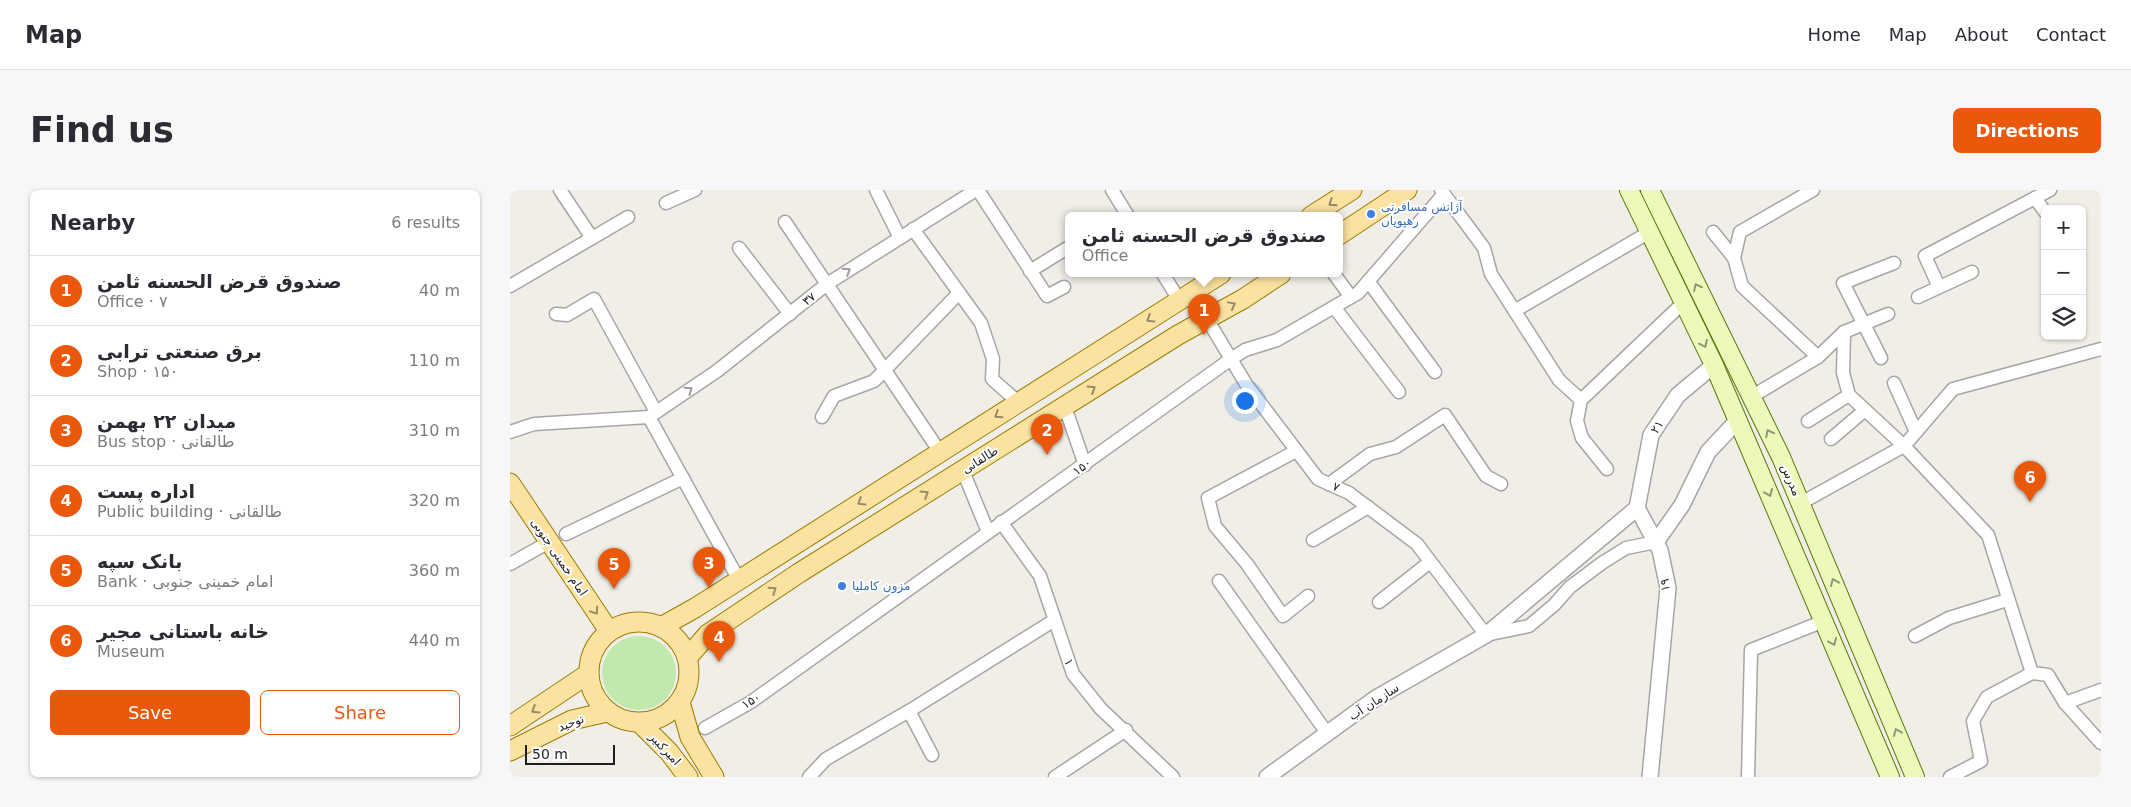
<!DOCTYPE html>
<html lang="en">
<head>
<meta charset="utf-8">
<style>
  :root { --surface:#fff; --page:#f7f7f7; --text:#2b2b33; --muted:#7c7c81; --line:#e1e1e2; --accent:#ea580c }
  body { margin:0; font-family:"DejaVu Sans","Noto Naskh Arabic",sans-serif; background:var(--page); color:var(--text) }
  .controls { position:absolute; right:15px; top:15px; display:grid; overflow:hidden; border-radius:8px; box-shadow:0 1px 4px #0004 }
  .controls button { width:45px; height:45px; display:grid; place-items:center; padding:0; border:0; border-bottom:1px solid var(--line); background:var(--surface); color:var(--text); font:25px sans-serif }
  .scale { position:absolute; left:15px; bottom:12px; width:90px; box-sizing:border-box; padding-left:5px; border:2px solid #1f1f1f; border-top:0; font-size:14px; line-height:18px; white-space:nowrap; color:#1f1f1f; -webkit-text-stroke:4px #fff; paint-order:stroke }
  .you { position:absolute; left:734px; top:210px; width:18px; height:18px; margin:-12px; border:4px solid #fff; border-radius:50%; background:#1a73e8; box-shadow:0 0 0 8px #1a73e833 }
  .badge { display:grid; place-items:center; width:32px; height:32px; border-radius:50%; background:var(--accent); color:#fff; font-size:16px; font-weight:700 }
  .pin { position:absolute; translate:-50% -41px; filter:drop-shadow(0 1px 2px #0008) }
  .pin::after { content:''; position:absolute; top:26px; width:18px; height:15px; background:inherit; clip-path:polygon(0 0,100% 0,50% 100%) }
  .popup { position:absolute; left:555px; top:22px; width:278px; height:65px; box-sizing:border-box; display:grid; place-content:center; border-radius:8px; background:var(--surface); filter:drop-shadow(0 1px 4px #0005); font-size:16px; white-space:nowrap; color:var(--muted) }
  .popup b { font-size:19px; color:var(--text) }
  .popup::after { content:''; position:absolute; left:50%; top:100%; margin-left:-10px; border:10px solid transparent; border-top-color:var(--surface) }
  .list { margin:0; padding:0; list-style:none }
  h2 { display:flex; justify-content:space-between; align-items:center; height:65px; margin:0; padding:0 20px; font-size:21px }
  h2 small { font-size:16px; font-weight:400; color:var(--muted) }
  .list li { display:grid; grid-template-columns:32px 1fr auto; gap:15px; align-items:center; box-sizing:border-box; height:70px; padding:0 20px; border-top:1px solid var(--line) }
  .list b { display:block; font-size:19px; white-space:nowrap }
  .list p { margin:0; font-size:16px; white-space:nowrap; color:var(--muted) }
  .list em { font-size:16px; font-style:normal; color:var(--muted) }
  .actions { display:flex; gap:10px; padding:15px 20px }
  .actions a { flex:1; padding:11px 0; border:1px solid var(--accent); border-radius:8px; text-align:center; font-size:18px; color:var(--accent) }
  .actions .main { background:var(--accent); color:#fff }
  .icon { flex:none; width:28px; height:28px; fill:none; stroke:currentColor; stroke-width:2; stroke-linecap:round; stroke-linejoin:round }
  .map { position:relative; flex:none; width:1591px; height:587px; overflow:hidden; border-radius:8px }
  header { display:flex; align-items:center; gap:30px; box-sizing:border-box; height:70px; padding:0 25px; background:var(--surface); border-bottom:1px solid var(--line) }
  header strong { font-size:24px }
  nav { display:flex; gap:28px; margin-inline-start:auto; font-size:18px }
  .intro { display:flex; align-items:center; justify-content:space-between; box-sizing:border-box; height:120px; padding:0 30px }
  h1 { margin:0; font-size:35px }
  .button { padding:12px 22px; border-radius:8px; background:var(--accent); color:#fff; font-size:18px; font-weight:700 }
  main { display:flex; gap:30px; padding:0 30px }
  aside { flex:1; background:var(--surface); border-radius:8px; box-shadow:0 1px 4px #0004 }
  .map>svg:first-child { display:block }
</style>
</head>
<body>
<header>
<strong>Map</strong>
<nav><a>Home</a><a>Map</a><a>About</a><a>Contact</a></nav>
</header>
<div class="intro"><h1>Find us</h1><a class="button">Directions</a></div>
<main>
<aside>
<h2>Nearby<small>6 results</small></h2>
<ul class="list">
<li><span class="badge">1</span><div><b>صندوق قرض الحسنه ثامن</b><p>Office · ۷</p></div><em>40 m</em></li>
<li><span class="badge">2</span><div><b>برق صنعتی ترابی</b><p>Shop · ۱۵۰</p></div><em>110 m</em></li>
<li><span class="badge">3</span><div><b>میدان ۲۲ بهمن</b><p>Bus stop · طالقانی</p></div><em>310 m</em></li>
<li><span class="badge">4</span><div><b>اداره پست</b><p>Public building · طالقانی</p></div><em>320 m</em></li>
<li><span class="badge">5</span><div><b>بانک سپه</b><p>Bank · امام خمینی جنوبی</p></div><em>360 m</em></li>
<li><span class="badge">6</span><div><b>خانه باستانی مجیر</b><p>Museum</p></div><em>440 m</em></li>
</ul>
<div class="actions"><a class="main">Save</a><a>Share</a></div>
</aside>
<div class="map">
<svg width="1591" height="587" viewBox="0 0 1591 587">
  <rect width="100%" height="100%" fill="#f0eee6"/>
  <!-- grass -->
  <circle fill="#c1e9ad" cx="129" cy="483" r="37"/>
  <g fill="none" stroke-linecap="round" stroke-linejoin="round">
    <defs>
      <g id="minor">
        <path d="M50,0l32,48"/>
        <path d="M366,0l24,48"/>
        <path d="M468,0l69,106 17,-9"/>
        <path d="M602,0l16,26"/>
        <path d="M931,0l43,58 7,26 68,106 22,20"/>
        <path d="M1303,0l-73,42 -6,26 8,28 76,71"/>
        <path d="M1525,8l10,14"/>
        <path d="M156,13l29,-13"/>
        <path d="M275,32l155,230"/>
        <path d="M403,39l68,94 12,36 -1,20 26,23"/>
        <path d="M1203,42l21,26"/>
        <path d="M229,58l51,66"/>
        <path d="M520,81l39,-24"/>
        <path d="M653,84l16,26"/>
        <path d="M824,84l17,23"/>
        <path d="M858,91l67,91"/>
        <path d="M0,96l118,-69"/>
        <path d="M1429,97l-14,-31 125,-66"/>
        <path d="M1408,107l54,-25"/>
        <path d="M824,117l65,85"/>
        <path d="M1006,120l132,-77"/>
        <path d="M46,124l11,1 27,-16 62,113"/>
        <path d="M697,129l39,65 72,95 31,14 68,51 69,91 43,-9 25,-21 16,-18 32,-24 24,-15 30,-6"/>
        <path d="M1334,142l-1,41 6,22 55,51 84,89 44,138"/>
        <path d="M1371,168l-38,-75 51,-20"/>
        <path d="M1384,193l22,49"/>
        <path d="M1241,207l67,-40 26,-25 44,-18"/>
        <path d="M555,217l20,58"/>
        <path d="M139,227l68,-46 110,-87 149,-94"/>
        <path d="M312,227l12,-21 40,-15 85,-88"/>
        <path d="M1298,231l41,-26"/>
        <path d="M0,242l24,-8 115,-7 90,163"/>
        <path d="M1321,249l34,-29"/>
        <path d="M786,261l-88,47 7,28 32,38 36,52 25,-20"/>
        <path d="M1097,279l-25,-31 -5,-17 4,-21 102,-97"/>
        <path d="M453,281l25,61"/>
        <path d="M819,294l41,-30 26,-7 49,-32 41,61 15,8"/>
        <path d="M1291,313l103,-57 49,-57 148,-40"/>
        <path d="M491,332l39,54 33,98 28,35 72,68"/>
        <path d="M56,344l117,-56"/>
        <path d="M803,350l55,-33"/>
        <path d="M0,374l39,-22"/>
        <path d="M709,391l108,152"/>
        <path d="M869,412l51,-40"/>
        <path d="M1405,446l34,-18 58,-18"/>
        <path d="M1522,483l16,2 17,28 36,40"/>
        <path d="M1555,513l36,-13"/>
        <path d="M399,521l23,44"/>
        <path d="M195,538l46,-26 480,-343 14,-9 32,-10 81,-47 85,-98"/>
        <path d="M299,587l17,-18 83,-48 144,-90"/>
        <path d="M545,587l71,-47"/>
        <path d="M1238,587l3,-127 73,-29"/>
        <path d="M1440,587l31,-16 -8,-40 14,-24 45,-24"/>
      </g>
      <g id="tertiary">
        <path d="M1127,318l23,42 8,38 -18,189"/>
        <path d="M1127,318l14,-73 27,-40 36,-30"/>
        <path d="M1146,352l26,-37 26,-53 30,-32"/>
        <path d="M757,587l109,-79 110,-63 151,-127"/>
      </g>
      <g id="secondary">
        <path d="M1119,0l85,175 176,412"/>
        <path d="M1140,0l131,267 134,320"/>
      </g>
      <g id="primary">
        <path d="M801,26l41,-26"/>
        <path d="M829,45l68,-45"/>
        <path d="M0,293l99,148"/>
        <circle cx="129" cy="482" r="50"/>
        <path d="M151,437l34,-19 526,-334"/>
        <path d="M178,467l20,-23 91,-61 379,-238 65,-36 38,-25"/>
        <path d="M170,512l10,35 24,40"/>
        <path d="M130,533l29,29 19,25"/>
        <path d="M0,536l78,-52"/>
        <path d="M0,561l62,-31 35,-8"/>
      </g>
    </defs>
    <!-- minor casing -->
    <use href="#minor" stroke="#a6a6a6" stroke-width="15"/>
    <!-- tertiary casing -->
    <use href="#tertiary" stroke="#a6a6a6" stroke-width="18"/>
    <!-- secondary casing -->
    <use href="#secondary" stroke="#597706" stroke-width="20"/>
    <!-- primary casing -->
    <use href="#primary" stroke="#997e02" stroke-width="21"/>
    <!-- minor -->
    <use href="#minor" stroke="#fff" stroke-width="12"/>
    <!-- tertiary -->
    <use href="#tertiary" stroke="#fff" stroke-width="15"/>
    <!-- secondary -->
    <use href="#secondary" stroke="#ecf9bb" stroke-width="18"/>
    <!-- primary -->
    <use href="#primary" stroke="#fbe2a0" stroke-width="19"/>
  </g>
  <!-- one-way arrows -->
  <defs><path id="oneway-chevron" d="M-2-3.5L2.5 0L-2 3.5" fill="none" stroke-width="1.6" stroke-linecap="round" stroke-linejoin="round" transform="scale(1.25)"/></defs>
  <g stroke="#988a66">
    <use href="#oneway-chevron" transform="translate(822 13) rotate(147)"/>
    <use href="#oneway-chevron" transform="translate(722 115) rotate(-29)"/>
    <use href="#oneway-chevron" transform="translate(640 129) rotate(148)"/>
    <use href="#oneway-chevron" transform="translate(582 199) rotate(-32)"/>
    <use href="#oneway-chevron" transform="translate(488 225) rotate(147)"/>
    <use href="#oneway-chevron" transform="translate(415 304) rotate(-32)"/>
    <use href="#oneway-chevron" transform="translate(351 312) rotate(148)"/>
    <use href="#oneway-chevron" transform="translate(263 400) rotate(-34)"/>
    <use href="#oneway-chevron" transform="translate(85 421) rotate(56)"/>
    <use href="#oneway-chevron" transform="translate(25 520) rotate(148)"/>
  </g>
  <g stroke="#9a9a9a">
    <use href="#oneway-chevron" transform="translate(337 81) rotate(-33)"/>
    <use href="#oneway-chevron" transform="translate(179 200) rotate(-34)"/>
  </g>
  <g stroke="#909775">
    <use href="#oneway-chevron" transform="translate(1187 97) rotate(-116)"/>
    <use href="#oneway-chevron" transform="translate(1194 154) rotate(64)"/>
    <use href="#oneway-chevron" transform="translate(1259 243) rotate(-117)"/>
    <use href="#oneway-chevron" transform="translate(1259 303) rotate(67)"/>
    <use href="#oneway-chevron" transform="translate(1324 392) rotate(-113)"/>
    <use href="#oneway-chevron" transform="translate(1323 452) rotate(67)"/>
    <use href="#oneway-chevron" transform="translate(1387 542) rotate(-113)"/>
  </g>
  <!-- markers -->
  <g fill="#3f7fe0" stroke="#fff" stroke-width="2">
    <circle cx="861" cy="24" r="5"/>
    <circle cx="332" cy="396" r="5"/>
  </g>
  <g text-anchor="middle" stroke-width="4" stroke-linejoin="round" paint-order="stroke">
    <!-- shop labels -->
    <g font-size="12" fill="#366cbe" stroke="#fff" text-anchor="start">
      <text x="871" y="21">آژانس مسافرتی<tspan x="871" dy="14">رهپویان</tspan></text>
      <text x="342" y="400">مزون کاملیا</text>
    </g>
    <!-- street labels -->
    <g font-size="12" fill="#1f1f1f" stroke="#fff">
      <text transform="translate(299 109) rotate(-38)" y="4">۳۷</text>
      <text transform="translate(1147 237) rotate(-58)" y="4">۲۱</text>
      <text transform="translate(470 270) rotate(-32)" y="4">طالقانی</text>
      <text transform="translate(572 277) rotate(-36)" y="4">۱۵۰</text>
      <text transform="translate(1281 290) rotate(67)" y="4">مدرس</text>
      <text transform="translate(826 297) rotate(24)" y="4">۷</text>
      <text transform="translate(49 367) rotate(56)" y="4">امام خمینی جنوبی</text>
      <text transform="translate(1155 395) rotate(-95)" y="4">۱۹</text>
      <text transform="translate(559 472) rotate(69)" y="4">۱</text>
      <text transform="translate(241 511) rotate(-33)" y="4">۱۵۰</text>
      <text transform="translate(864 512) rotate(-33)" y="4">سازمان آب</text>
      <text transform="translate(61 533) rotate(-21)" y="4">توحید</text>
      <text transform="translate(155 559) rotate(47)" y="4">امیرکبیر</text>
    </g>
  </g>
</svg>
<div class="controls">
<button>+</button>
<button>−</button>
<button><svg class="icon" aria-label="layers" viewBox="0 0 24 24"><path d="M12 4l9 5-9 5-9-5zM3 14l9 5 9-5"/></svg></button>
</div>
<div class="scale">50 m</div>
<div class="you"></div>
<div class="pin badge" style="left:694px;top:145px">1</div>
<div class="popup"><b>صندوق قرض الحسنه ثامن</b>Office</div>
<div class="pin badge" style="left:537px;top:265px">2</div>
<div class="pin badge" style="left:199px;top:398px">3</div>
<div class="pin badge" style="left:209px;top:472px">4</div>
<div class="pin badge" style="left:104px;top:399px">5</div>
<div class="pin badge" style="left:1520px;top:312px">6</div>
</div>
</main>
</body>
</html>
